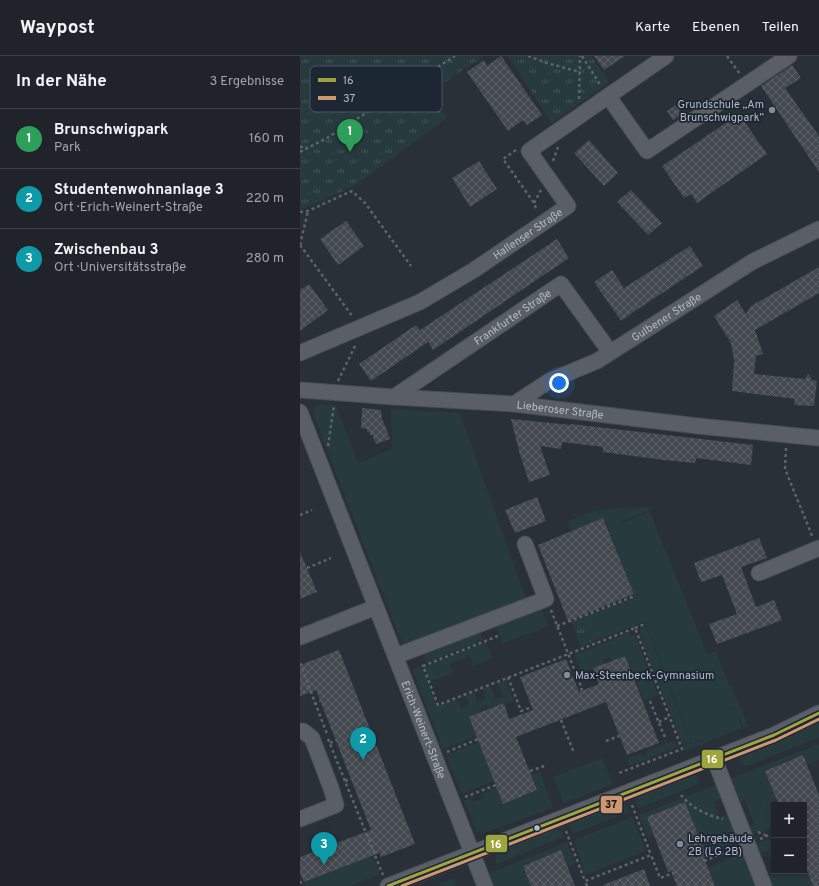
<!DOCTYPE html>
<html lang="de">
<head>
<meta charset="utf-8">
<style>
  :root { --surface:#20242a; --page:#2d3036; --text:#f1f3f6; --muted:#a2a4a8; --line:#3d4147; --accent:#bca0f2 }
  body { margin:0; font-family:Overpass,sans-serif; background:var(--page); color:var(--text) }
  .controls { position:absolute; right:12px; bottom:12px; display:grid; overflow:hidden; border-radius:0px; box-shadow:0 2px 6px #0003 }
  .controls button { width:36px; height:36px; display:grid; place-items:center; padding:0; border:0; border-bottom:1px solid var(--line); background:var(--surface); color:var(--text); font:20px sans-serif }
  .you { position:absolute; left:259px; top:327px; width:14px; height:14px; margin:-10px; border:3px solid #fff; border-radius:50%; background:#1a73e8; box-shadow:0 0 0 6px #1a73e833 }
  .badge { display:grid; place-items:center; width:26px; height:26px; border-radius:50%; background:var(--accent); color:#fff; font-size:13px; font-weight:700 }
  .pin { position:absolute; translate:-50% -33px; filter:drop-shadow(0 1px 2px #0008) }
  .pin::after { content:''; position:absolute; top:21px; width:14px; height:12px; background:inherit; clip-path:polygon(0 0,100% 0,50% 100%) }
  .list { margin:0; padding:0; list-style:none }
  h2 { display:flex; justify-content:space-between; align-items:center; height:52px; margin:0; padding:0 16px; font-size:17px }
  h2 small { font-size:13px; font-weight:400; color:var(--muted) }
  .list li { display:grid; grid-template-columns:26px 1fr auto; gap:12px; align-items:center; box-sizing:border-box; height:60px; padding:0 16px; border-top:1px solid var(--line) }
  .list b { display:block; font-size:15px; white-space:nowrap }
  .list p { margin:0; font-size:13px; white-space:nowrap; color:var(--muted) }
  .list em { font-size:13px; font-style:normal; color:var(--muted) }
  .map { position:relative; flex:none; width:519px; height:830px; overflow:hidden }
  header { display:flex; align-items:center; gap:24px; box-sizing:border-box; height:56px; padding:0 20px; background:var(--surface); border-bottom:1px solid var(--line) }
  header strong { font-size:19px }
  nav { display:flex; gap:22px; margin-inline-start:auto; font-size:14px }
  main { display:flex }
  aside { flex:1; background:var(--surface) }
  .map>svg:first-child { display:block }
</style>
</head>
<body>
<header>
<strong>Waypost</strong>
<nav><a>Karte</a><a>Ebenen</a><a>Teilen</a></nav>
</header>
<main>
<aside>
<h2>In der Nähe<small>3 Ergebnisse</small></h2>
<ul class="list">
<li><span class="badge" style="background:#2e9e5b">1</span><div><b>Brunschwigpark</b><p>Park</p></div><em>160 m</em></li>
<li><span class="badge" style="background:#0f9aa8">2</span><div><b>Studentenwohnanlage 3</b><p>Ort · Erich-Weinert-Straße</p></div><em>220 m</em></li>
<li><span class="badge" style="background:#0f9aa8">3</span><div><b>Zwischenbau 3</b><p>Ort · Universitätsstraße</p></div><em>280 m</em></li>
</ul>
</aside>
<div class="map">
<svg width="519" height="830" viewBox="0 0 519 830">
  <defs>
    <pattern id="park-tufts" width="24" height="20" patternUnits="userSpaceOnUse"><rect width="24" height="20" fill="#273a3e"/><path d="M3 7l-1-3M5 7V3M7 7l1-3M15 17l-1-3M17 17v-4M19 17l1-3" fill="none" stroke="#445559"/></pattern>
    <pattern id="building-cross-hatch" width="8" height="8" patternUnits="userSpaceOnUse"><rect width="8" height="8" fill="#444950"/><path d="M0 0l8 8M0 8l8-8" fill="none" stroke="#5d6168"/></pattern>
  </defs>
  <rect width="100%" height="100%" fill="#2a3038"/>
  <!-- grass -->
  <g fill="#273a3e">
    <path d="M18,349h18l22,58 34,-14 -1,-40 69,4 67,189 -103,38 -21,5 -91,-234z"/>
    <path d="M349,451l1,3 -30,12v1l30,-11 57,142 9,-3 13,34h2l17,41 -5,2 -8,-20 -6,2 -5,-13 5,14 6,-2 7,19 -35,14 -2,-3 -13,5 -47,-122 -53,20 -10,-25 53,-20 -31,-79 -33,13 -4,-10 31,-11z"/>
    <path d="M242,554l6,16 -46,18 -6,-19z"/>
    <path d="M346,570l46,119 13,-5 1,3 -21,8 -46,-118 2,-1 -2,-3z"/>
    <path d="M180,576l3,8 -57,23 -5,-12z"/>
    <path d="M330,577l2,3 3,-1 13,34 -15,6 -8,-19 -13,5 -2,-4 -7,3 1,4 -23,9 -7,-18z"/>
    <path d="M186,586l6,16 -19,8 -3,-10 -20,8 3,9 -23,9 -6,-15z"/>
    <path d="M122,609l16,41 19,-7 5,10 7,-4 -3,-9 8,-3 4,9 8,-3 -3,-10 8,-3 5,13 7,-2 -5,-14 8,-3 8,21 -9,4 -2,-2 -14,6 -2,-4 -6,3 1,4 -13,5 8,19 -34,13 -31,-80z"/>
    <path d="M351,620l7,19 -14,6 -8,-19z"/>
    <path d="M367,665l10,26 -48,19 -1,-8 13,-5 2,4 4,-2 -1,-4 28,-11z"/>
    <path d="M519,665v16l-69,28 -7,1 -3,-3v-5l4,-3 42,-17z"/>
    <path d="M179,686l15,39 -32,13 -16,-39z"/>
    <path d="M519,688v16l-12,5 -4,-9 -38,15 14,34h-5v22l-25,9 -4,-9 9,-4 -9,-23 -9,3 -9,-23z"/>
    <path d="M302,702l11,26 -49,19 -11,-26z"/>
    <path d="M240,715l13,37 -69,25 -6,-1 -2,-2 -12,-30 7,-2 1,4 12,-5 -1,-4 14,-6 6,17 34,-13 -6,-16z"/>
    <path d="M392,719c4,1 7,3 7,7l-3,3 -56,23h-3l-2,-6 1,-3 4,-3z"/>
    <path d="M418,728l5,14 -9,4 5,15 10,-3 10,26 -34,14 -20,-52 -38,15 7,18 -6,2 -9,-22z"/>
    <path d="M323,747l4,3 2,6 -57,22 -2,-6 1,-5z"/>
    <path d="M333,761l13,34 -60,24 -12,-35z"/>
    <path d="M256,773l6,3 2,5 -67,27 -2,-7 2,-4z"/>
    <path d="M474,781v33l-7,-19 -10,4 -3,-10z"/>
    <path d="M267,786l8,22 -7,3 -7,-16 -38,14 8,21h-41l-5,-11z"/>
    <path d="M444,797l12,33h-41l-7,-19z"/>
    <path d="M73,799l7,19 -30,12h-45l-1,-4z"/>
    <path d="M504,807l9,23h-44l-3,-8 9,-4v-3h29z"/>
    <path d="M154,822l3,8h-16l-1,-3z"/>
  </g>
  <!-- park -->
  <g fill="url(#park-tufts)">
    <path d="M0,0h184l-54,36 17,26 -93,68 -54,24z"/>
    <path d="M208,0h83l18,26 -57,41z"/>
    <path d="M282,561l10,25 -11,5 -10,-26z"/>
  </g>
  <!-- building -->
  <g fill="url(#building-cross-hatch)">
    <path d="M201,0l41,59 -15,10 -4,-5 -15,11 -41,-59 17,-12 3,6z"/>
    <path d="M294,0h31l-21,14z"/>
    <path d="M492,9l9,13 -16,10 34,48v36l-58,-86z"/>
    <path d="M376,49l6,9 -9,6 -6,-9z"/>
    <path d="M439,58l28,40 -70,49 -6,-9 -7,4 -22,-32z"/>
    <path d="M289,84l29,33 -14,13 -30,-33z"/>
    <path d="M179,105l18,28 -27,18 -18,-29z"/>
    <path d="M331,134l31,33 -14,12 -31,-33z"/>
    <path d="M46,165l18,25 -26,19 -18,-26z"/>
    <path d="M257,183l12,19 -136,92 -5,-8 -57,39 -12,-17 57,-39 4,5z"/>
    <path d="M390,190l13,20 -65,43 -17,12 -27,-39 18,-12 12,18z"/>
    <path d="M519,211v26l-64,37 8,24 -7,2 -2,18 51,5 3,-6 4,7 5,1 -3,25 -20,-1 1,-6 -63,-8 2,-30 -3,-18 -17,-27 23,-16 9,14 5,-8z"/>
    <path d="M9,228l19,26 -28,21v-41z"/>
    <path d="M62,352l19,2 1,8 8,21 -14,5 -4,-9h-2v-3h-3v-3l-6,-1z"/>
    <path d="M211,363l60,6v-1l182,21 -2,20 -55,-7 -1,5 -31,-3 -61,-8v-5l-41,-5 -1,7 -21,-3 10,29 -21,7 -10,-31z"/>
    <path d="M237,441l9,24 -31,12 -10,-23z"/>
    <path d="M303,462l31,76 -66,27 -30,-76z"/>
    <path d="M459,482l8,20 -26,9 15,40 18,-7 8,20 -65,24 -8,-20 28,-10 -15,-39 -21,7 -7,-19z"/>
    <path d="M0,496l17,40 -17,7z"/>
    <path d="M39,594l76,194 -34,13 -2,-4 -75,29 -4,-9v-16l71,-27 -55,-140 -16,6v-31z"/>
    <path d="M325,600l34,87 -32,12 -21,-53 -90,35 21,53 -34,14 -34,-87 35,-14 5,16 24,-9 -13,-33 46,-18 13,33 20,-8 -6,-16z"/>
    <path d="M503,699l16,40v91h-6l-9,-23v-58h-25l-14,-34z"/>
    <path d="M385,746l22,55 -3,1 11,28h-38l-6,-15 -3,1 -21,-55z"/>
    <path d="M261,794l14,36h-44l-8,-20z"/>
    <path d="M344,813l6,17h-47v-1z"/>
  </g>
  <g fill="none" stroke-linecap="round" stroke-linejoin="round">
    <defs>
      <g id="minor">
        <path d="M308,40l39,55 142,-95"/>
        <path id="s1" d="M0,297l120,-51 54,-32 94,-64 -39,-55 137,-95"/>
        <path id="s2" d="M0,334l94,7 120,7 184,22 121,12"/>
        <path id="s3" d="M94,341l167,-113 49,68"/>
        <path id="s4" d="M214,348l35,-23 48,-20 155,-99 67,-33"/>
        <path id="s5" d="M0,356l185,474"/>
        <path d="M459,517l60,-25"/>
        <path d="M0,581l76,-30"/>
        <path d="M96,600l150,-57 -21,-55"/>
        <path d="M0,675h3l9,7 19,50 5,17 -36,14"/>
        <path d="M414,702l50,128"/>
        <path d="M88,830l386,-151 45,-22"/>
      </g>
    </defs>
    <!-- minor casing -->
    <use href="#minor" stroke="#484c53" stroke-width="17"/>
    <!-- path -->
    <g stroke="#5d636a" stroke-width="2.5" stroke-dasharray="3 3" stroke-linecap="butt">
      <path d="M228,0l19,7 33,9"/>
      <path d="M282,0l19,30"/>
      <path d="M427,0l13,18"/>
      <path d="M279,43l1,-43"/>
      <path d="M0,91h7"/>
      <path d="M216,94l-13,9 31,44 3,8"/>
      <path d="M0,96l27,-14 128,-82"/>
      <path d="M253,105l5,-14"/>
      <path d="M234,147l7,-13"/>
      <path d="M0,156l8,-1 44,-20 13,12 46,63"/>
      <path d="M0,189l53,72"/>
      <path d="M0,189l8,-34"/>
      <path d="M38,325l18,-37"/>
      <path d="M28,390l6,-41"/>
      <path d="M486,392l-1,21 28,69"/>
      <path d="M0,459l12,-5"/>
      <path d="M7,512l24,-10"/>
      <path d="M251,554l31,79 -4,2"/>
      <path d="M257,570l78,-30"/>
      <path d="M335,572l10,-4"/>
      <path d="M198,580l-75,30 15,39 197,-77 47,121 -63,24"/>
      <path d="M0,607l27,71"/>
      <path d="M208,621l13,34 11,-4"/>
      <path d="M334,623l18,-8"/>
      <path d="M350,645l16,39"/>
      <path d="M14,648l6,-3"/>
      <path d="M261,664l13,33"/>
      <path d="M359,666l10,-5"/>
      <path d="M28,683l55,136"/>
      <path d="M306,685l13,-5"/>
      <path d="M30,687l6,-3"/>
      <path d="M147,696l31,-13"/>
      <path d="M230,715l14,-5"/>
      <path d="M45,725l6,-2"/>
      <path d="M381,739c9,12 27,21 42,24"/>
      <path d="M165,741l31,-12"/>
      <path d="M332,749l19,50"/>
      <path d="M266,775l19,50"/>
      <path d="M458,776l9,4"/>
      <path d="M460,783l14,-6"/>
      <path d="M404,805l32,-13"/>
      <path d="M0,825l2,5"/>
      <path d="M287,830l-2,-5 66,-26 9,23 14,-5"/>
    </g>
    <!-- minor -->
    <use href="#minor" stroke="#5a5e66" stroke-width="15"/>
    <defs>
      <path id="bus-1" d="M88,830l386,-151 45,-22"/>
      <path id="bus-2" d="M102,830l374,-146 43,-21"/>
    </defs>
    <!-- bus-1 casing -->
    <use href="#bus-1" stroke="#1d2633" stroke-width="6"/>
    <!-- bus-2 casing -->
    <use href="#bus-2" stroke="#1d2633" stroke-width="6"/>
    <!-- bus-1 -->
    <use href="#bus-1" stroke="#9ea53f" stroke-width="3"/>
    <!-- bus-2 -->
    <use href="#bus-2" stroke="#cd976f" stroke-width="3"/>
  </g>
  <!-- markers -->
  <g fill="#848b96" stroke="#1d2633" stroke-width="1.5">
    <circle cx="472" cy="54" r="4"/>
    <circle cx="267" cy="619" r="4"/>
    <circle cx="380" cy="788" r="4"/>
  </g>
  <circle fill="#b4bcc9" stroke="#1d2633" stroke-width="1.5" cx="237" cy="772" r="3.5"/>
  <g text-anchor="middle" stroke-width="3.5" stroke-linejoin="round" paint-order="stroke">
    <!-- poi labels -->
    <g font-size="11" fill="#b4bcc9" stroke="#1d2633" text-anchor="start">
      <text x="464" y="52" text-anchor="end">Grundschule „Am<tspan x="464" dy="13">Brunschwigpark”</tspan></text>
      <text x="275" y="623">Max-Steenbeck-Gymnasium</text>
      <text x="388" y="786">Lehrgebäude<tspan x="388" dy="13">2B (LG 2B)</tspan></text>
    </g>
    <!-- street labels -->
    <g font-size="11" fill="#b4bcc9" stroke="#1d2633">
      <text dy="4" stroke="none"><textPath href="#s1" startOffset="258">Hallenser Straße</textPath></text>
      <text dy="4" stroke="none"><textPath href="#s3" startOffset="143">Frankfurter Straße</textPath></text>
      <text dy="4" stroke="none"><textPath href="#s4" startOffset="176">Gulbener Straße</textPath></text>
      <text dy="4" stroke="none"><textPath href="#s2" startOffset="261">Lieberoser Straße</textPath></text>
      <text dy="4" stroke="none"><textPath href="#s5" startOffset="341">Erich-Weinert-Straße</textPath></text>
    </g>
  </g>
  <!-- legend -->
  <rect x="10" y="10" width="132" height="46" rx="6" fill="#1d2633" stroke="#4a5360" stroke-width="1"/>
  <rect x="18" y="22" width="18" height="4" fill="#9ea53f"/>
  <rect x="18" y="40" width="18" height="4" fill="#cd976f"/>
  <g font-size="11" fill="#b4bcc9">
    <text x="43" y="28">16</text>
    <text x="43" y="46">37</text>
  </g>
  <g stroke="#1d2633" stroke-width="1.5">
    <rect x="401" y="693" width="23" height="20" rx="4" fill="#9ea53f"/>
    <rect x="300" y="739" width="23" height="19" rx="4" fill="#cd976f"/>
    <rect x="185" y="778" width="23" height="19" rx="4" fill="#9ea53f"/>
  </g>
  <g font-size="11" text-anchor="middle" font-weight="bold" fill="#fff">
    <text x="412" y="707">16</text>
    <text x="196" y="792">16</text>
  </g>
  <g font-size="11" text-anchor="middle" font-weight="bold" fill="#111">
    <text x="311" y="752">37</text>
  </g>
</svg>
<div class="controls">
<button>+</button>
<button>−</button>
</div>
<div class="you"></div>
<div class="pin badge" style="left:50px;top:96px;background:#2e9e5b">1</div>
<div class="pin badge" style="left:63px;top:704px;background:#0f9aa8">2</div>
<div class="pin badge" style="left:24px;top:809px;background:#0f9aa8">3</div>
</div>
</main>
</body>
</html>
